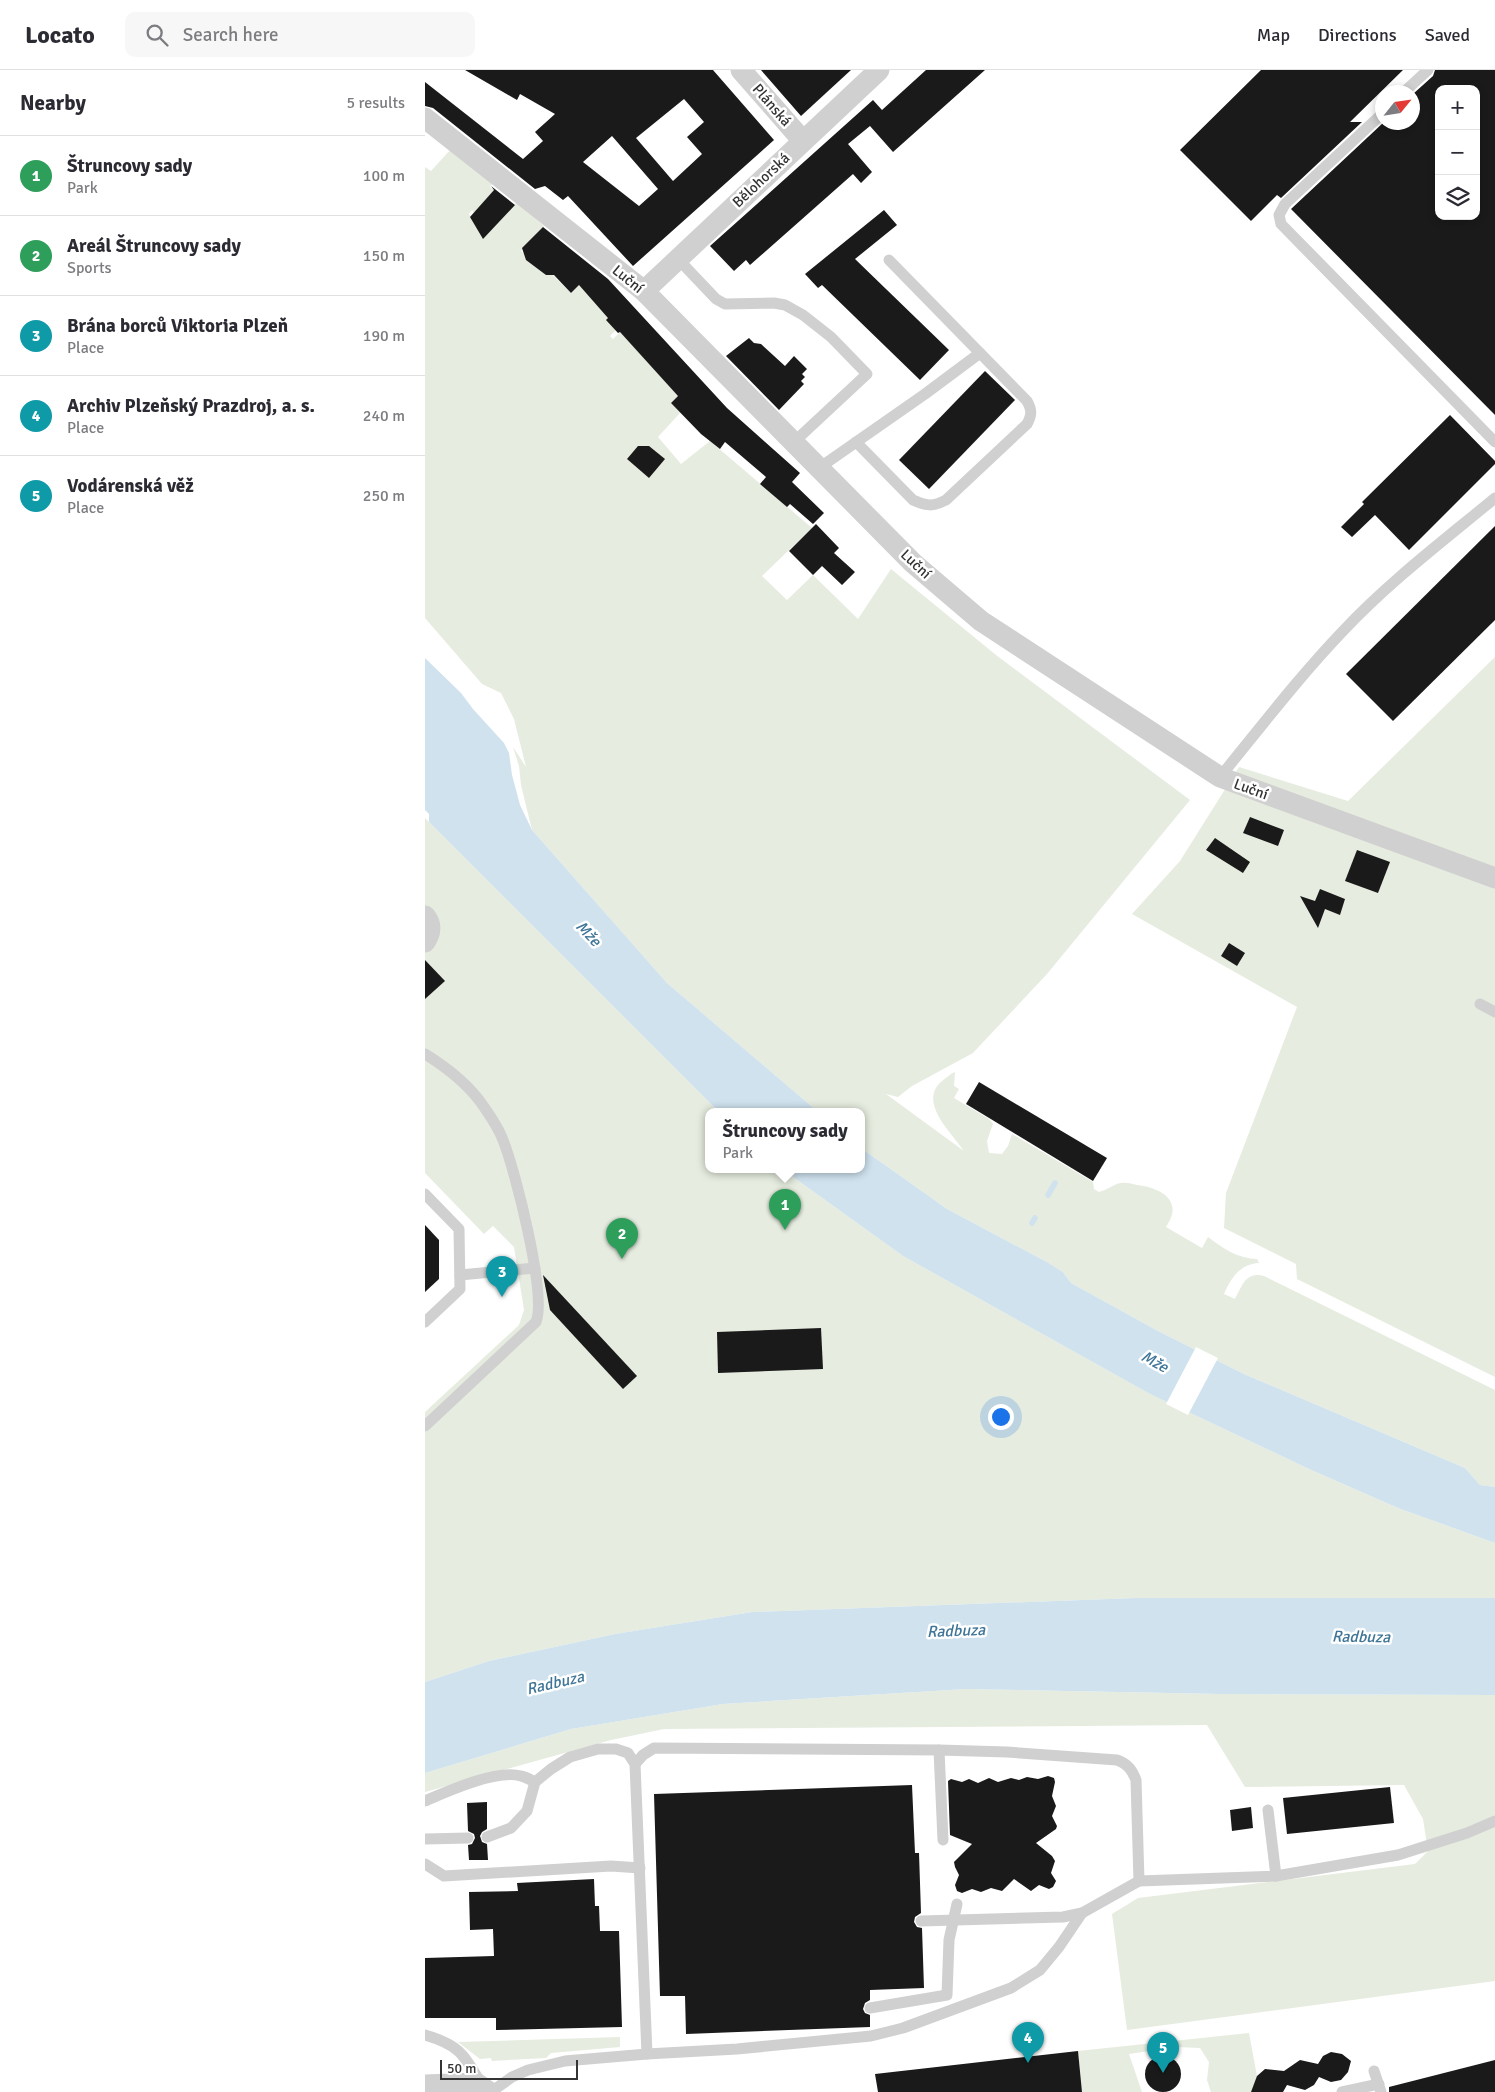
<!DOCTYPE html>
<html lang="en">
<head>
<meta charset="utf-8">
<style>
  :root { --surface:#fff; --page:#f7f7f7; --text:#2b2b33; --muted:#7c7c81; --line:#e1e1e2; --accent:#e63946 }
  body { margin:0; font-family:Signika,sans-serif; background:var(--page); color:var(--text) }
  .controls { position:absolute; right:15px; top:15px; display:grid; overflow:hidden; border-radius:10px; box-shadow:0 2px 8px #0003 }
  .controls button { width:45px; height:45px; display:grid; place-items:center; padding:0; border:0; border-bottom:1px solid var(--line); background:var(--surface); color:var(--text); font:25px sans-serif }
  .compass { position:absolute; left:950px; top:15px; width:45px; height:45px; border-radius:50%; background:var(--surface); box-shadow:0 2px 8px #0003; rotate:60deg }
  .scale { position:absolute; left:15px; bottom:12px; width:138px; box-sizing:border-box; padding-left:5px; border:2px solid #333; border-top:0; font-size:14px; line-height:18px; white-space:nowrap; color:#333; -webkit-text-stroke:4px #fff; paint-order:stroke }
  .you { position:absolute; left:575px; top:1346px; width:18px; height:18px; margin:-12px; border:4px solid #fff; border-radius:50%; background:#1a73e8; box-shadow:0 0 0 8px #1a73e833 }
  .badge { display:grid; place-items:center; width:32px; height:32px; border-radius:50%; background:var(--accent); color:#fff; font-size:16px; font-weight:700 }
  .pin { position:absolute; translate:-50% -41px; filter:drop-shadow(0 1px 2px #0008) }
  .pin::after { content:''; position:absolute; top:26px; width:18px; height:15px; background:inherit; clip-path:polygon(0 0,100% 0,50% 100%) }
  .popup { position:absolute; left:280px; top:1038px; width:160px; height:65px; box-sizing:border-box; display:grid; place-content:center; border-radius:10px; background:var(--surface); filter:drop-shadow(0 1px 4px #0005); font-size:16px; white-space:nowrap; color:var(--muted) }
  .popup b { font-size:19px; color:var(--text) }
  .popup::after { content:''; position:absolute; left:50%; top:100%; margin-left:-10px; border:10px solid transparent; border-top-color:var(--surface) }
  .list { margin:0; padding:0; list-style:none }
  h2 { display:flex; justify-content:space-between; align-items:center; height:65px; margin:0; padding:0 20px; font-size:21px }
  h2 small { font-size:16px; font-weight:400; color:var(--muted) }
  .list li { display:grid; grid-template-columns:32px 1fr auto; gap:15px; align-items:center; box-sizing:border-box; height:80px; padding:0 20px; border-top:1px solid var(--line) }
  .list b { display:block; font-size:19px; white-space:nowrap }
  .list p { margin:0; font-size:16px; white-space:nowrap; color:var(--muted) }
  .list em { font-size:16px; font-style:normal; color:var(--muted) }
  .icon { flex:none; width:28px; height:28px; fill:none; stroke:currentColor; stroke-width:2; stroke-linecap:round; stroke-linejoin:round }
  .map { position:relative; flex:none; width:1070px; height:2022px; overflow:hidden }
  header { display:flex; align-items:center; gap:30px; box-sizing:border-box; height:70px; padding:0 25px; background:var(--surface); border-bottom:1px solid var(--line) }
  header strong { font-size:24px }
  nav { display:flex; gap:28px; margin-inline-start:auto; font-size:18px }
  .search { width:350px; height:45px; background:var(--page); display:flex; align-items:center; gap:12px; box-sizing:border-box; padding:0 18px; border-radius:10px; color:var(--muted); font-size:19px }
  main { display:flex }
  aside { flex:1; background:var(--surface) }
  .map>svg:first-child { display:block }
</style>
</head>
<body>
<header>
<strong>Locato</strong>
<div class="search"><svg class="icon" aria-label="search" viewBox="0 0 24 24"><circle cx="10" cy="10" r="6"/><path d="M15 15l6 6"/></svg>Search here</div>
<nav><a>Map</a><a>Directions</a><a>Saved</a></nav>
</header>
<main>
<aside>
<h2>Nearby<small>5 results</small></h2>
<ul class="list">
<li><span class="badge" style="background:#2e9e5b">1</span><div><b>Štruncovy sady</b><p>Park</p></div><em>100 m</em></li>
<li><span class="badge" style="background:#2e9e5b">2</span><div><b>Areál Štruncovy sady</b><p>Sports</p></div><em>150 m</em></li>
<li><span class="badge" style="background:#0f9aa8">3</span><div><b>Brána borců Viktoria Plzeň</b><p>Place</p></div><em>190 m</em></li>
<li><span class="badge" style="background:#0f9aa8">4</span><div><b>Archiv Plzeňský Prazdroj, a. s.</b><p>Place</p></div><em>240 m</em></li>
<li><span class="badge" style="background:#0f9aa8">5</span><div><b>Vodárenská věž</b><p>Place</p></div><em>250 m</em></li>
</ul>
</aside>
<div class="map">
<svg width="1070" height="2022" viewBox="0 0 1070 2022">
  <rect width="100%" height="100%" fill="#fff"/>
  <!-- green -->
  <g fill="#e6ecdf">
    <path d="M26,79l42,34 -3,4 4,3 -20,23 -2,-3 -3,4 14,24 34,-36 27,24 -23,25 25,24 4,-3 21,21 8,-8 39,43 -8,8 3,3 7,-7 59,63 -8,8 9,10 -22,24 23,27 29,-23 102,87 -50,48 25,24 26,-25 45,44 33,-50 105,86 194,145 -143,174 -74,79 -61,33 -14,11 -12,-3 78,57c-12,-18 -47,-49 -22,-70 4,-3 8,-7 13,-9l-1,14 5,3 -5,9 35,21 4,5 -6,17 2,12 13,1 6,-8 4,-12 81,48 1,7 5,3c8,-2 15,-8 22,-9 5,-1 11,1 16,2 25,3 47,16 29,42l36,21 6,-11c14,11 31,22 49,22l2,4c-19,1 -28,15 -35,31l11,5c7,-13 11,-28 29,-23l231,114v97l-15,-2 -15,-17 -221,-94 -86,-43 -87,-48 -8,-11 -16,-10 -100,-53 -86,-61v-37h-44l-150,-128 -135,-153 -11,-45 -2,-19 -6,-19 13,20 -12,-48 -13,-26 -19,-9 -57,-66v-451l6,4z"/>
    <path d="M1070,587v720l-198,-98 -1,-15 -72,-36 2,-35 71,-186 -165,-93 48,-53 59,-94 109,34z"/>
    <path d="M0,748l293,293h-9v58h73l121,87 247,138 159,75 89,39 97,35v55h-359l-384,14 -137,22 -126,27 -64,21v-270l94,-87 5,-15 -10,-63 -21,-21 -9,8 -59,-61z"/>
    <path d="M541,1619l254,5 275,1v286l-368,49 -15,-116 26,-16 277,-34 13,-13 -5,-32 -19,-34 -159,2 -38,-62 -543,4 -53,11 -186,52v-19l146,-44 152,-25z"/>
    <path d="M824,1963l8,43 -1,5 2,11h-47l-4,-12 2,-18 -9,-14 -24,-1 -47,7 13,38h-60l-4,-41z"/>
    <path d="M195,1967v10l-69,6 -5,5 -54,3 -1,-3 -11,1 -22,-17z"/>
  </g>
  <!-- water -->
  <g fill="#cfe2ee">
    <path d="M0,588l36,35 12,16 31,34 5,10 3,22 8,30 12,25 135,153 150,128h-99l-289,-289v-8l-4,-4z"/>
    <path d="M436,1078l86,61 100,53 16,10 8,11 87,48 86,43 221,94 15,17 15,2v56l-97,-35 -89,-39 -159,-75 -247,-138 -121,-87h79z"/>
    <path d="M711,1528h359v97l-275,-1 -254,-5 -243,15 -152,25 -146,44v-91l64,-21 126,-27 137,-22z"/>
  </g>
  <!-- pier -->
  <path fill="#fff" d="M771,1277l22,11 -30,57 -22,-11z"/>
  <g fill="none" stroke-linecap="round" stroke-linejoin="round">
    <!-- stream -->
    <g stroke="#cfe2ee" stroke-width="5.5">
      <path d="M623,1125l7,-12"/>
      <path d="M607,1153l3,-5"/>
    </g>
  </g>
  <!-- building -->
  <g fill="#1a1a1a" fill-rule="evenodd">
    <path d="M40,0h248l61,70 -141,126 -65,-70 -5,4 -18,-14 -10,3 -102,-81 -8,-2v-24l98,77 20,-18 -8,-9 20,-18 -35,-20 -3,6zM259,29l20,23 -17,15 15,17 -29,27 -37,-43zM187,66l46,53 -19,17 -56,-44z"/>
    <path d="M336,0h90l-50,46z"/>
    <path d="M501,0h59l-92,82 -23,-26 -22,18 24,28 -11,11 -8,-9 -103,91 -4,-5 -12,11 -24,-25 163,-146 9,10z"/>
    <path d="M836,0h142l-53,52h12l-81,76 -4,-3 -26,26 -71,-71z"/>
    <path d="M1010,0h60v345l-204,-206 93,-87h29v-28l20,-18zM1014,19h37v127h-37z"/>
    <path d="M66,116l24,19 -32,34 -13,-22 24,-27z"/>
    <path d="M459,140l13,15 -42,34 94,91 -29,30 -98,-95 -4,3 -13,-14z"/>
    <path d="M118,157l65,52 119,129 73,65 -8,9 32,31 -11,11 -23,-20 -3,3 -27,-23 6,-7 -41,-35 -5,7 -19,-15 -30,-31 7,-7 -58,-64 -2,1 -12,-13 2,-2 -29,-33 -8,8 -17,-18h-8l-20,-15 -4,-12z"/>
    <path d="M324,268l5,5 7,1 24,22 9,-10 13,13 -5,5 3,3 -4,4 3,3 -25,26 -53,-54z"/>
    <path d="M560,301l30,29 -86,89 -30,-29z"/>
    <path d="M1025,345l45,46v3l-86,86 -34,-35 -23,22 -11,-10 23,-23 -2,-2z"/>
    <path d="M213,376h11l16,13 -16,19 -22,-19z"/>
    <path d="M391,454l23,24 -5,5 21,19 -13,13 -20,-19 -9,9 -24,-24z"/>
    <path d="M1070,456v94l-102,101 -47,-47z"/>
    <path d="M825,747l34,13 -6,16 -35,-13z"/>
    <path d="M790,768l35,24 -7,11 -37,-23z"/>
    <path d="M932,780l33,12 -12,31 -33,-12z"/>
    <path d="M895,819l25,10 -5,16 -15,-6 -7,19 -18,-32 15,5z"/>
    <path d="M804,873l16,10 -8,13 -16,-10z"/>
    <path d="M0,890l20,21 -20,18z"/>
    <path d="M554,1012l128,76 -14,23 -127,-77z"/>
    <path d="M0,1155l14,15v39l-14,13z"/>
    <path d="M118,1205l94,101 -14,13 -73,-79z"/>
    <path d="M396,1258l2,41 -105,4 -1,-41z"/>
    <path d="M623,1706l6,2 1,4 -3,14 4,10 -4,10 5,10 -1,3 -20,14 16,13 3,5 -4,12 5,8 -3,6 -4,2 -10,-4 -8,6 -17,-12 -12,12 -11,-3 -10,4 -9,-3 -10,4 -5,-2 -2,-6 4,-10 -4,-8 -1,-5 18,-18 -22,-9 -2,-54 3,-2 11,3 7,-3 9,4 11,-5 9,4 13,-4 8,2 8,-3 11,2z"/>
    <path d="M487,1715l3,68h4l2,60 -6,4 -1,5 3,5 5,1 2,60 -54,2v10l-5,3 -2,6 2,4 5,2v12l-184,7 -1,-38h-25l-6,-202z"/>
    <path d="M965,1717l4,36 -107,11 -4,-36z"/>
    <path d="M62,1732v27l-5,3 -2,4 2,6 5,2 1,16h-19l-1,-15 4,-1 3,-6 -1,-4 -6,-3 -1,-28z"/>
    <path d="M826,1737l2,21 -21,3 -2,-21z"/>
    <path d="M169,1809l1,27h4l1,25h19l3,96 -126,3v-12h-71v-60l69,-2 -1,-27 -23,1 -1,-38 49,-1 -1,-8z"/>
    <path d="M653,1981l4,41h-204l-3,-18z"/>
    <path d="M906,1982l11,2 9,7 -3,11 -7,8 -10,2 -12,-5 -5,8 -9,5 -18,-5 -4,7h-32l6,-16 8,-7 19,2 16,-11 18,4 5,-8z"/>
    <circle cx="738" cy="2004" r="18"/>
    <path d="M1070,1990v32h-106v-5z"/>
  </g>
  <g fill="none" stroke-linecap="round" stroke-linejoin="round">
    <!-- lane -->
    <g stroke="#d0d0d0" stroke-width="11">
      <path d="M979,22l24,-22"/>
      <path d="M958,43l-98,91 -6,11 2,9 214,218"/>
      <path d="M253,189l38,40 9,5 49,-1 11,2 18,10 28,22 36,37 -73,68"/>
      <path d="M431,372l57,58c13,6 20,7 33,0l81,-76c5,-9 5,-14 0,-23l-138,-141"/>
      <path d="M394,398l106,-74 55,-41"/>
      <path d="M795,707c40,-49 79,-100 123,-146 46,-49 100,-90 152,-133"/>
      <path d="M1055,934l15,8"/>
      <path d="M0,984c21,13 45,32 59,53 7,10 15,22 19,33 12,30 44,155 33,182l-111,104"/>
      <path d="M0,1124l34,35 1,60 -35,33"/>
      <path d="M35,1205l75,-7"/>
      <path d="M210,1694l8,-9 11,-7 285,2 4,90"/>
      <path d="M0,1731c23,-10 72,-32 96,-25 5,1 10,4 14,6"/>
      <path d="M62,1767l24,-9 16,-17 8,-29 16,-13 19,-12 28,-8h18l12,4 7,11 12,290"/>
      <path d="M0,1769l43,-1"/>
      <path d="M0,1794l19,12 167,-10 29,2"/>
      <path d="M851,1806l122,-21 69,-22 28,-12"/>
      <path d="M714,1811l137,-5 -8,-66"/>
      <path d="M496,1851l142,-4 19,-4 57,-32 -3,-101c-4,-10 -8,-16 -19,-20l-110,-8 -68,-2"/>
      <path d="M445,1938l77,-13 2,-55 8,-36"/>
      <path d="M0,1965c35,10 39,20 57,50"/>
      <path d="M949,2001l7,21"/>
      <path d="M66,2022l21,-15 16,-7 37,-9 82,-7 90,-5 134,-13 32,-8 108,-40 29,-18 19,-23 23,-34"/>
      <path d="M917,2022l37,-8"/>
    </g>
    <!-- street -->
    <g stroke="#d0d0d0" stroke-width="21">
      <path d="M316,0l62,71"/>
      <path d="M0,48l219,173 269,272 68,58 239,156 275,101"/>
      <path d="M219,221l235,-221"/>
      <path d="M0,846c7,8 6,17 0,26"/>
      <path d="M0,2015l51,-2 13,9"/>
    </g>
  </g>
  <g text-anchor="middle" stroke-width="5" stroke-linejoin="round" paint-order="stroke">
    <!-- street labels -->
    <g font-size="15" fill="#333" stroke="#fff">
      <text transform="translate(347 35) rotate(49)" y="5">Plánská</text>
      <text transform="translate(336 110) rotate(-43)" y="5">Bělohorská</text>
      <text transform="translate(203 209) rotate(39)" y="5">Luční</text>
      <text transform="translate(491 494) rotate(43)" y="5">Luční</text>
      <text transform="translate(826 719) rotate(20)" y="5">Luční</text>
    </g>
    <!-- water labels -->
    <g font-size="16" font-style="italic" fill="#3f7597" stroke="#fff">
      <text transform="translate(164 863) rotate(47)" y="6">Mže</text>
      <text transform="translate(730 1291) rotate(29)" y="6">Mže</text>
      <text transform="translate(531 1560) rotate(-2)" y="6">Radbuza</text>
      <text transform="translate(936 1566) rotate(1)" y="6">Radbuza</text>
      <text transform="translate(130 1612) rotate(-13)" y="6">Radbuza</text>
    </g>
  </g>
</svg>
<div class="controls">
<button>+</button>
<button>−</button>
<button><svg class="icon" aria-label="layers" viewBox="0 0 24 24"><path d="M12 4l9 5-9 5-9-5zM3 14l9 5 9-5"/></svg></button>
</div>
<svg class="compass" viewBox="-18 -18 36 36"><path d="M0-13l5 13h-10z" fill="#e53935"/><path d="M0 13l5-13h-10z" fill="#7c7c81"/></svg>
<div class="scale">50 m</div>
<div class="you"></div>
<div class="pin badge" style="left:360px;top:1160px;background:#2e9e5b">1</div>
<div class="popup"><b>Štruncovy sady</b>Park</div>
<div class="pin badge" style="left:197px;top:1189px;background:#2e9e5b">2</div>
<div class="pin badge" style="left:77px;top:1227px;background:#0f9aa8">3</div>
<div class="pin badge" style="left:603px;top:1993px;background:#0f9aa8">4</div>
<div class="pin badge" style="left:738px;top:2003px;background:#0f9aa8">5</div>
</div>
</main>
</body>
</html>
